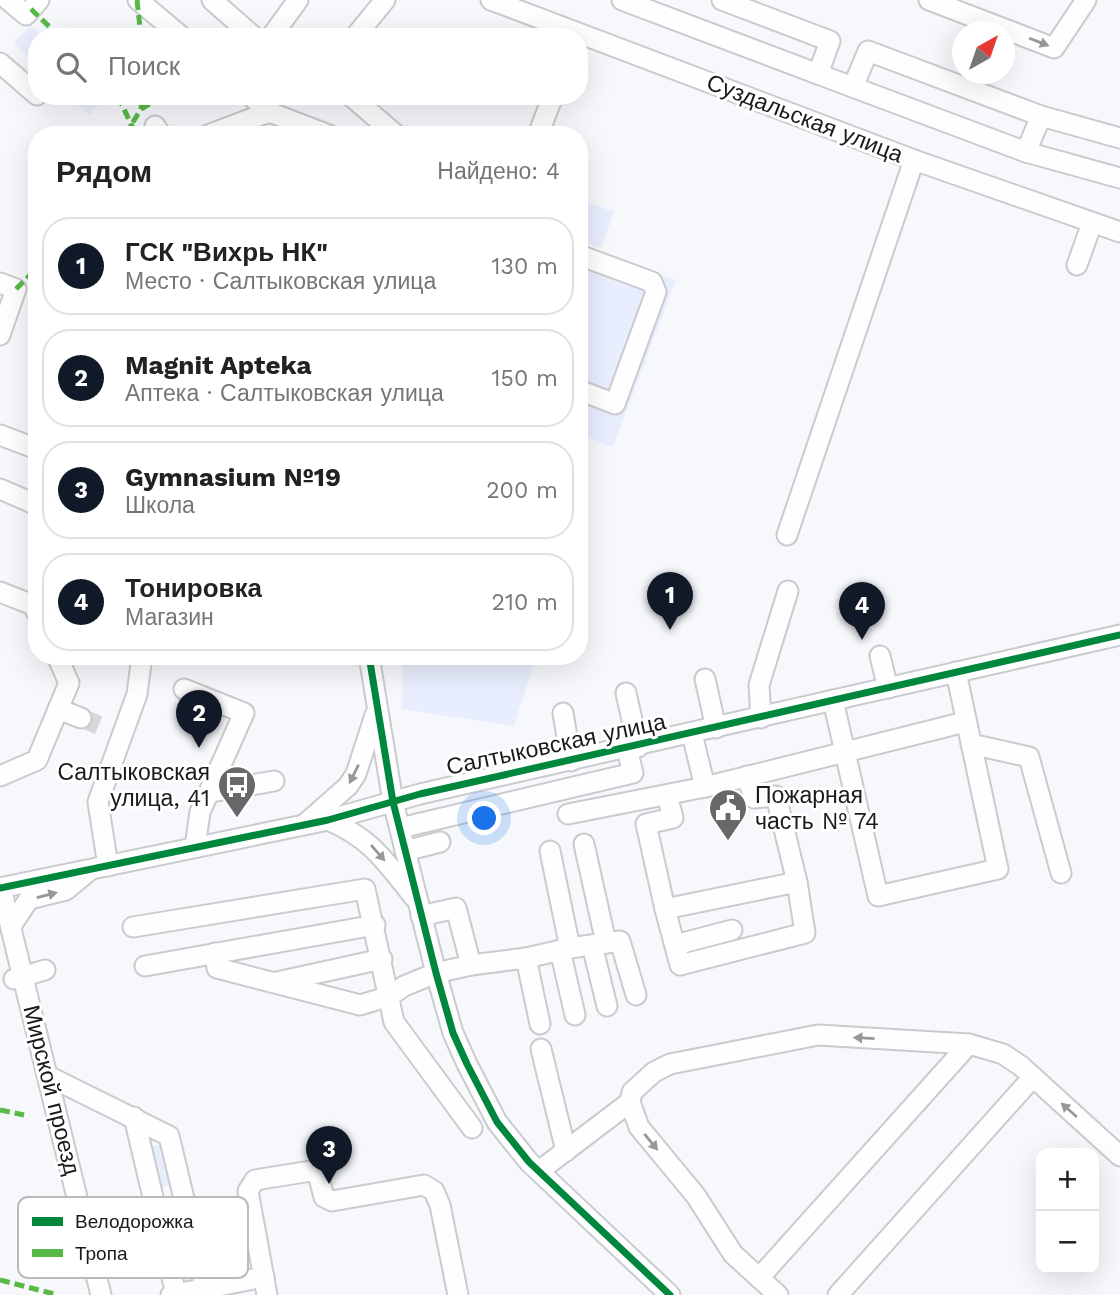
<!DOCTYPE html>
<html lang="ru">
<head>
<meta charset="utf-8">
<style>
  :root { --surface:#fff; --page:#f6f6f6; --text:#222; --muted:#767676; --line:#e0e0e0; --accent:#111827 }
  body { margin:0; font-family:"Work Sans",sans-serif; background:var(--page); color:var(--text) }
  .controls { position:absolute; right:21px; bottom:21px; display:grid; overflow:hidden; border-radius:14px; box-shadow:0 7px 28px #0002 }
  .controls button { width:63px; height:63px; display:grid; place-items:center; padding:0; border:0; border-bottom:2px solid var(--line); background:var(--surface); color:var(--text); font:35px sans-serif }
  .compass { position:absolute; left:952px; top:21px; width:63px; height:63px; border-radius:50%; background:var(--surface); box-shadow:0 7px 28px #0002; rotate:40deg }
  .you { position:absolute; left:485px; top:819px; width:24px; height:24px; margin:-18px; border:5px solid #fff; border-radius:50%; background:#1a73e8; box-shadow:0 0 0 10px #1a73e833 }
  .badge { display:grid; place-items:center; width:46px; height:46px; border-radius:50%; background:var(--accent); color:#fff; font-size:23px; font-weight:700 }
  .pin { position:absolute; translate:-50% -58px; filter:drop-shadow(0 2px 4px #0008) }
  .pin::after { content:''; position:absolute; top:37px; width:24px; height:21px; background:inherit; clip-path:polygon(0 0,100% 0,50% 100%) }
  .list { margin:0; padding:0; list-style:none }
  h2 { display:flex; justify-content:space-between; align-items:center; height:91px; margin:0; padding:0 28px; font-size:30px }
  h2 small { font-size:23px; font-weight:400; color:var(--muted) }
  .list li { display:grid; grid-template-columns:46px 1fr auto; gap:21px; align-items:center; box-sizing:border-box; height:98px; margin:0 14px 14px; padding:0 14px; border:2px solid var(--line); border-radius:28px }
  .list b { display:block; font-size:26px; white-space:nowrap }
  .list p { margin:0; font-size:23px; white-space:nowrap; color:var(--muted) }
  .list em { font-size:23px; font-style:normal; color:var(--muted) }
  .icon { flex:none; width:38px; height:38px; fill:none; stroke:currentColor; stroke-width:2; stroke-linecap:round; stroke-linejoin:round }
  .map { position:relative; flex:none; width:1120px; height:1295px; overflow:hidden }
  .search { position:absolute; background:var(--surface); box-shadow:0 7px 28px #0002; left:28px; top:28px; width:560px; height:77px; display:flex; align-items:center; gap:18px; box-sizing:border-box; padding:0 24px; border-radius:28px; color:var(--muted); font-size:26px }
  .panel { position:absolute; background:var(--surface); box-shadow:0 7px 28px #0002; left:28px; top:126px; width:560px; height:539px; border-radius:28px }
  .map>svg:first-child { display:block }
</style>
</head>
<body>
<div class="map">
<svg width="1120" height="1295" viewBox="0 0 1120 1295">
  <rect width="100%" height="100%" fill="#f6f8fb"/>
  <!-- green -->
  <g fill="#e8eefd">
    <path d="M31,25l12,12h-6v28l-23,-22z"/>
    <path d="M69,96h36l1,1 -17,18z"/>
    <path d="M579,199l35,13 -13,36 -22,-8z"/>
    <path d="M579,244l97,36 -63,167 -34,-13z"/>
    <path d="M403,656h133l-22,70 -112,-17z"/>
    <path d="M166,1143l10,41 -20,5 -10,-41z"/>
    <path d="M180,1194l21,84 -22,6 -21,-85z"/>
  </g>
  <g fill="none" stroke-linecap="round" stroke-linejoin="round">
    <!-- minor-tunnel -->
    <path stroke="#d5d7da" stroke-width="19" stroke-dasharray="19 10" stroke-linecap="butt" d="M81,718l25,10"/>
    <defs>
      <g id="minor">
        <path d="M8,0l18,15 13,-15"/>
        <path d="M138,0l44,37"/>
        <path d="M212,0l42,37"/>
        <path d="M491,0l423,160 206,72"/>
        <path d="M622,0l196,74 12,-33 -108,-41"/>
        <path d="M929,0l125,48 32,-48"/>
        <path d="M358,33l27,-33"/>
        <path d="M271,37l27,-37"/>
        <path d="M0,63l37,32"/>
        <path d="M818,74l208,78 94,26"/>
        <path d="M853,87l15,-36 173,65 79,22"/>
        <path d="M251,96l18,16 60,23"/>
        <path d="M351,96l45,39"/>
        <path d="M155,126l6,9"/>
        <path d="M208,135l61,-23"/>
        <path d="M538,135l15,-39"/>
        <path d="M1026,152l15,-36"/>
        <path d="M579,255l73,27 4,10 -41,112 -36,-14"/>
        <path d="M1077,265l15,-42"/>
        <path d="M0,283l16,6 -16,46"/>
        <path d="M0,435l37,14"/>
        <path d="M0,489l37,16"/>
        <path d="M787,535l127,-375"/>
        <path d="M0,592l33,13 4,8"/>
        <path d="M369,656l24,146 43,171 17,60 14,31 30,58 32,40 141,133"/>
        <path d="M880,656l8,32"/>
        <path d="M705,679l11,49"/>
        <path d="M184,689l60,24 -44,99 -5,35"/>
        <path d="M626,693l12,54"/>
        <path d="M833,700l45,196 120,-27 -42,-197"/>
        <path d="M58,709l23,9"/>
        <path d="M563,713l8,48"/>
        <path d="M761,718l-2,-33 29,-94"/>
        <path d="M692,734l13,53"/>
        <path d="M971,744l58,13 32,116"/>
        <path d="M0,776l37,-16 32,-77 -12,-27"/>
        <path d="M211,792l63,-11"/>
        <path d="M667,795l6,23 -27,6 19,85 132,-27 -21,-86 -22,2 -7,-22"/>
        <path d="M568,814l137,-27 260,-65"/>
        <path d="M328,820c44,19 57,41 86,77"/>
        <path d="M305,824l43,-38 8,-12 19,-59"/>
        <path d="M400,828l233,-55 -6,-24"/>
        <path d="M584,844l22,99"/>
        <path d="M405,851l35,-9"/>
        <path d="M108,866l-10,-64 39,-108 5,-38"/>
        <path d="M0,888l328,-68 92,-26 700,-159"/>
        <path d="M1,888l100,407"/>
        <path d="M665,909l15,56 125,-32 -8,-51"/>
        <path d="M11,926l18,-27 37,-9 23,-19"/>
        <path d="M133,927l232,-38 29,133 78,106"/>
        <path d="M592,945l15,61"/>
        <path d="M675,945l57,-15"/>
        <path d="M570,948l50,-7 16,54"/>
        <path d="M560,950l15,65"/>
        <path d="M215,953l2,15 143,37 30,-9 14,-10 32,-13 35,-8 -15,-57 -35,8"/>
        <path d="M526,958l14,66"/>
        <path d="M471,965l55,-7 44,-10 -20,-97"/>
        <path d="M145,966l230,-41"/>
        <path d="M14,979l31,-9"/>
        <path d="M277,982l105,-23"/>
        <path d="M541,1049l25,102"/>
        <path d="M48,1076l121,60 38,159"/>
        <path d="M134,1117l42,177"/>
        <path d="M539,1171l91,-69"/>
        <path d="M759,1278l210,-234"/>
        <path d="M171,1295l93,-18"/>
        <path d="M267,1295l-19,-104 7,-11 62,-10 7,27 8,4 92,-16 10,6 6,14 18,90"/>
        <path d="M778,1295l-45,-41 -37,-58 -57,-69 -9,-25 2,-10 22,-20 16,-8 148,-29 151,9 34,10 18,12 99,90"/>
        <path d="M838,1295l195,-218"/>
      </g>
    </defs>
    <!-- minor casing -->
    <use href="#minor" stroke="#cacbce" stroke-width="23"/>
    <!-- minor -->
    <use href="#minor" stroke="#fefefe" stroke-width="19"/>
    <!-- quiet -->
    <g stroke="#58b947" stroke-width="5" stroke-dasharray="10 5" stroke-linecap="butt">
      <path d="M137,0l4,37"/>
      <path d="M31,9l29,28"/>
      <path d="M118,96l18,39"/>
      <path d="M141,109l22,-13"/>
      <path d="M125,135l16,-26 1,-13"/>
      <path d="M16,289l21,-21"/>
      <path d="M0,1110l24,5"/>
      <path d="M0,1280l58,15"/>
    </g>
    <defs>
      <g id="cycleway">
        <path d="M369,656l24,146 43,171 17,60 14,31 30,58 32,40 141,133"/>
        <path d="M0,888l328,-68 92,-26 700,-159"/>
      </g>
    </defs>
    <!-- cycleway casing -->
    <use href="#cycleway" stroke="#fff" stroke-width="11"/>
    <!-- cycleway -->
    <use href="#cycleway" stroke="#00873e" stroke-width="7"/>
  </g>
  <!-- one-way arrows -->
  <defs><path id="oneway-solid" d="M-6-.8H1V-3.2L6.5 0L1 3.2V.8H-6Z" transform="scale(1.75)"/></defs>
  <g fill="#979798">
    <use href="#oneway-solid" transform="translate(1039 42) rotate(21)"/>
    <use href="#oneway-solid" transform="translate(354 774) rotate(116)"/>
    <use href="#oneway-solid" transform="translate(378 853) rotate(49)"/>
    <use href="#oneway-solid" transform="translate(47 895) rotate(-14)"/>
    <use href="#oneway-solid" transform="translate(864 1038) rotate(-177)"/>
    <use href="#oneway-solid" transform="translate(1069 1110) rotate(-138)"/>
    <use href="#oneway-solid" transform="translate(651 1142) rotate(51)"/>
  </g>
  <!-- icons -->
  <defs>
    <symbol id="bus-pin" viewBox="-11 -11 22 30"><path d="M0 17L-7.5 6A9.5 9.5 0 1 1 7.5 6Z" fill="#66686a" stroke="#fff"/><path d="M-5-6H5V4H4V6H2V4H-2V6H-4V4H-5ZM-3.5-4V0h7V-4ZM-3.5 1.2v1.5H-2V1.2ZM2 1.2v1.5H3.5V1.2Z" fill="#fff"/></symbol>
    <symbol id="civic-pin" viewBox="-11 -11 22 30"><path d="M0 17L-7.5 6A9.5 9.5 0 1 1 7.5 6Z" fill="#66686a" stroke="#fff"/><path d="M-.6-6.5H3V-4.5H.6V-3L4-1V1h2V6H-6V1h2V-1L-.6-3ZM-1.2 2.5V6h2.4V2.5Z" fill="#fff"/></symbol>
  </defs>
  <g fill-rule="evenodd">
    <use href="#bus-pin" x="215" y="763" width="44" height="60"/>
    <use href="#civic-pin" x="706" y="786" width="44" height="60"/>
  </g>
  <g text-anchor="middle" stroke-width="6" stroke-linejoin="round" paint-order="stroke">
    <!-- street labels -->
    <g font-size="23" fill="#191a1c" stroke="#fff">
      <text transform="translate(805 118) rotate(21)" y="8">Суздальская улица</text>
      <text transform="translate(556 744) rotate(-12)" y="8">Салтыковская улица</text>
      <text transform="translate(52 1090) rotate(76)" y="8">Мирской проезд</text>
    </g>
    <!-- poi labels -->
    <g font-size="23" fill="#191a1c" stroke="#fff" text-anchor="end">
      <text x="210" y="780">Салтыковская<tspan x="210" dy="26">улица, 41</tspan></text>
      <text x="755" y="803" text-anchor="start">Пожарная<tspan x="755" dy="26">часть № 74</tspan></text>
    </g>
  </g>
  <!-- legend -->
  <rect x="18" y="1197" width="230" height="81" rx="10" fill="#fff" stroke="#bababb" stroke-width="2"/>
  <rect x="32" y="1217" width="31" height="9" fill="#00873e"/>
  <rect x="32" y="1249" width="31" height="8" fill="#58b947"/>
  <g font-size="19" fill="#191a1c">
    <text x="75" y="1228">Велодорожка</text>
    <text x="75" y="1260">Тропа</text>
  </g>
</svg>
<div class="controls">
<button>+</button>
<button>−</button>
</div>
<svg class="compass" viewBox="-18 -18 36 36"><path d="M0-13l5 13h-10z" fill="#e53935"/><path d="M0 13l5-13h-10z" fill="#767676"/></svg>
<div class="you"></div>
<div class="pin badge" style="left:670px;top:630px">1</div>
<div class="pin badge" style="left:199px;top:748px">2</div>
<div class="pin badge" style="left:329px;top:1184px">3</div>
<div class="pin badge" style="left:862px;top:640px">4</div>
<div class="search"><svg class="icon" aria-label="search" viewBox="0 0 24 24"><circle cx="10" cy="10" r="6"/><path d="M15 15l6 6"/></svg>Поиск</div>
<section class="panel">
<h2>Рядом<small>Найдено: 4</small></h2>
<ul class="list">
<li><span class="badge">1</span><div><b>ГСК &quot;Вихрь НК&quot;</b><p>Место · Салтыковская улица</p></div><em>130 m</em></li>
<li><span class="badge">2</span><div><b>Magnit Apteka</b><p>Аптека · Салтыковская улица</p></div><em>150 m</em></li>
<li><span class="badge">3</span><div><b>Gymnasium №19</b><p>Школа</p></div><em>200 m</em></li>
<li><span class="badge">4</span><div><b>Тонировка</b><p>Магазин</p></div><em>210 m</em></li>
</ul>
</section>
</div>
</body>
</html>
